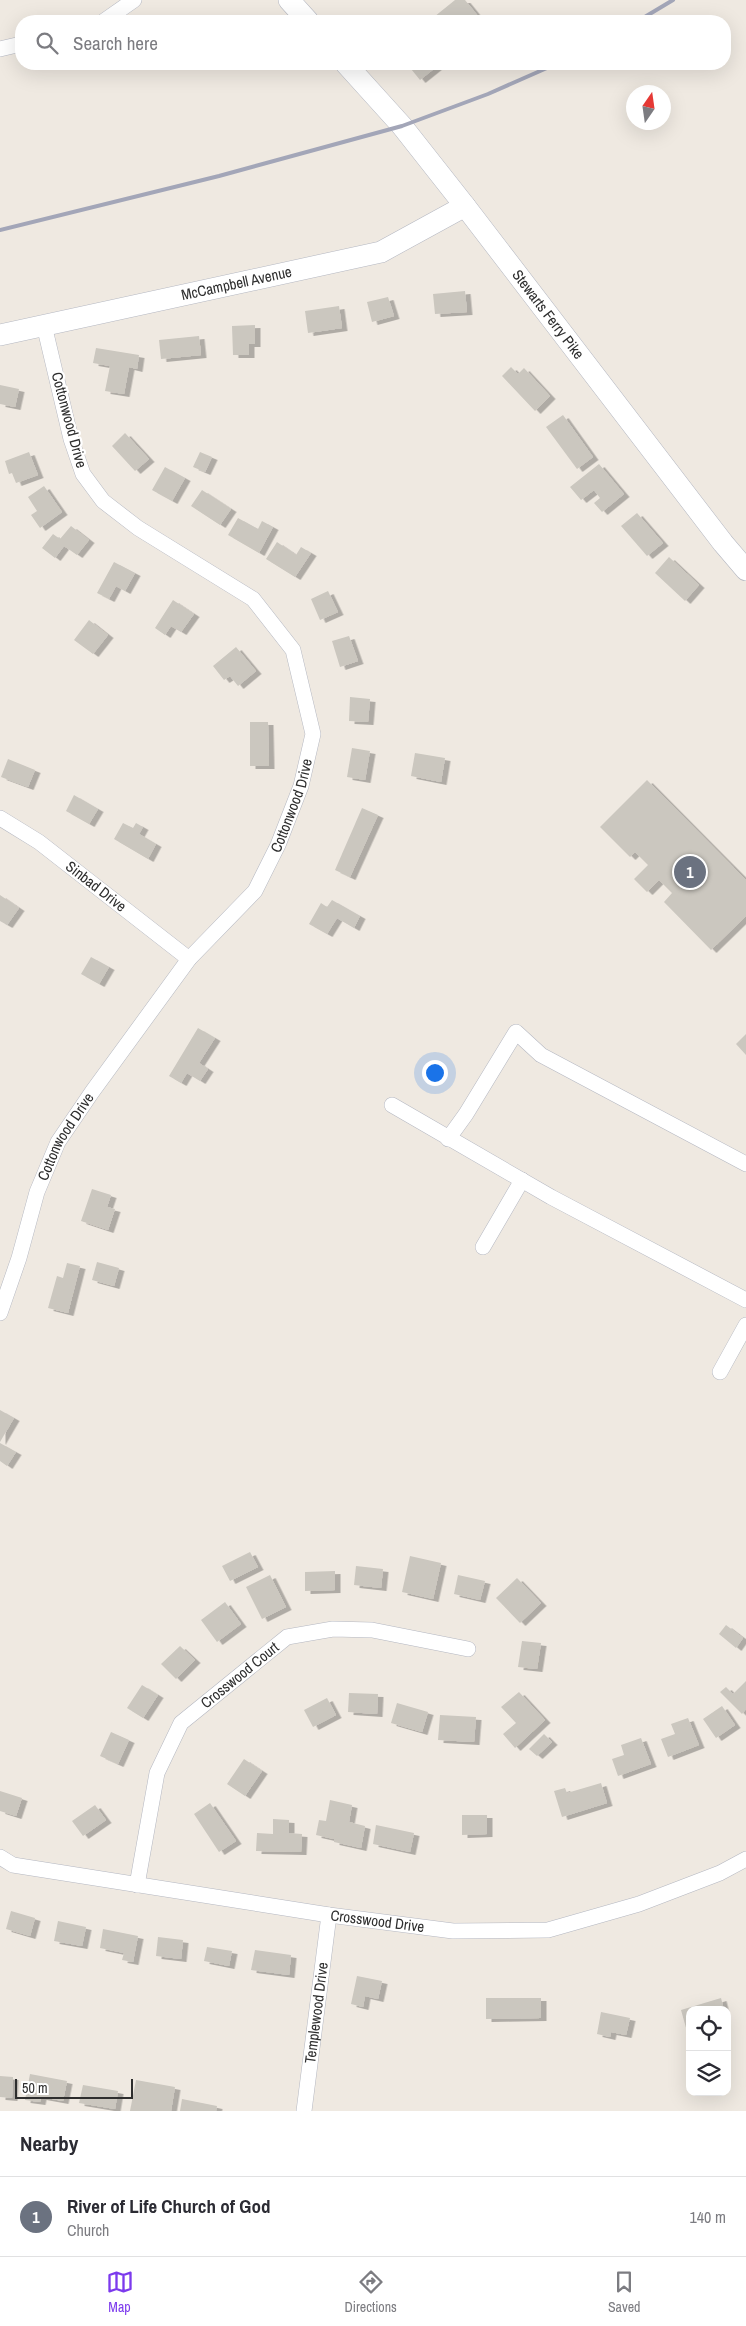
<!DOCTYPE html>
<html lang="en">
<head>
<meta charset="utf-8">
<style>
  :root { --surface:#fff; --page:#f7f7f7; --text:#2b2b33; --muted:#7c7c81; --line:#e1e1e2; --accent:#7c3aed }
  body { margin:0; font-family:"Archivo Narrow",sans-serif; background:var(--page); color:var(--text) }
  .controls { position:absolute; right:15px; bottom:15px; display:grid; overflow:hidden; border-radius:10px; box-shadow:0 5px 20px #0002 }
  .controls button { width:45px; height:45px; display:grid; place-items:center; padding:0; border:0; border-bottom:1px solid var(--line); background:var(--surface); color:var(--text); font:25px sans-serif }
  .compass { position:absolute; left:626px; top:85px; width:45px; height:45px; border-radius:50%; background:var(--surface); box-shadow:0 5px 20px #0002; rotate:13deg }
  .scale { position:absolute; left:15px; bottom:12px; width:118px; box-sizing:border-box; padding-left:5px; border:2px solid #2e2e2e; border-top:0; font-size:14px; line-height:18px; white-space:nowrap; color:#2e2e2e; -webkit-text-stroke:4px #fff; paint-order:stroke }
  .you { position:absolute; left:434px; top:1072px; width:18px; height:18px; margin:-12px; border:4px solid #fff; border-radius:50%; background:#1a73e8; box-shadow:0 0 0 8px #1a73e833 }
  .badge { display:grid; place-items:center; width:32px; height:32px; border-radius:50%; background:var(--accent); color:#fff; font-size:16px; font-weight:700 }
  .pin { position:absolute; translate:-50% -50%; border:2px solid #fff; box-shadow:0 1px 5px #0006 }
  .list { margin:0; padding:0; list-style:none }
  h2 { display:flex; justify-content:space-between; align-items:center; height:65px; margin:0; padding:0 20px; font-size:21px }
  h2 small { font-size:16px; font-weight:400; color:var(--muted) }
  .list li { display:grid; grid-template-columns:32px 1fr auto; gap:15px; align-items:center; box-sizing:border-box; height:80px; padding:0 20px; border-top:1px solid var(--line) }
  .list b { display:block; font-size:19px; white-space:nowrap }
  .list p { margin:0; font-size:16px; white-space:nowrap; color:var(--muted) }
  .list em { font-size:16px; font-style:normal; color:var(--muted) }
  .icon { flex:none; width:28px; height:28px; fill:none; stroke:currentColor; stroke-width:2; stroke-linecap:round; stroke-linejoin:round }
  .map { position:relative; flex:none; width:746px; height:2111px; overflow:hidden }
  .search { position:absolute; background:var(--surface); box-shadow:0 5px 20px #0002; left:15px; right:15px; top:15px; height:55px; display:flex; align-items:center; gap:12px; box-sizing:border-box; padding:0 18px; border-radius:20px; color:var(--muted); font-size:19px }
  .sheet { height:145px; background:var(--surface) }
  nav { display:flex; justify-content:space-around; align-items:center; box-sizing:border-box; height:70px; border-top:1px solid var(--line); background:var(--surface); font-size:14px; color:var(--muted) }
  nav a { display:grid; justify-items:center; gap:2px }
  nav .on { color:var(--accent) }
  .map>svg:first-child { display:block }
</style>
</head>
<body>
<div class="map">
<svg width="746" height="2111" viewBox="0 0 746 2111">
  <defs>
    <filter id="shadow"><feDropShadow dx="5.5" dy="3" stdDeviation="0" flood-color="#0004"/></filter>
  </defs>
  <rect width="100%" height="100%" fill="#efe9e1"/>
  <!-- building -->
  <g fill="#cbc7bf" filter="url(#shadow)">
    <path d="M455,0h10l17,21h-53z"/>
    <path d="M407,64h33l-20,16z"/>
    <path d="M465,291l2,21 -32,2 -2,-20z"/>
    <path d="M388,297l6,19 -22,6 -5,-20z"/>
    <path d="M339,306l3,22 -34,5 -3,-22z"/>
    <path d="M255,325v19h-6v11h-16l-1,-29z"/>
    <path d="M199,336l2,19 -40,4 -2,-19z"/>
    <path d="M96,348l43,7 -2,14 -8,-2 -5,27 -19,-3 5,-25 -17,-3z"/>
    <path d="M511,367l7,7 6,-6 26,28 -15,15 -33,-35z"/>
    <path d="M0,385l19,4 -4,18 -15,-3z"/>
    <path d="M563,415l30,42 -16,12 -31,-42z"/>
    <path d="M125,433l24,26 -14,12 -23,-25z"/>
    <path d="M29,452l9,23 -22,8 -4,-10 -3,1 -4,-13z"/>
    <path d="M200,452l12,5 -7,15 -12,-5z"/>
    <path d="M599,464l25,30 -22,18 -8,-9 6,-5 -6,-8 -13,10 -11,-13z"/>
    <path d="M165,467l20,11 -13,23 -20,-11z"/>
    <path d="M44,486l18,26 -22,16 -9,-13 6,-4 -9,-14z"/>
    <path d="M202,490l29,19 -11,16 -29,-19z"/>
    <path d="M637,513l26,30 -16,13 -26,-30z"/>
    <path d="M238,518l20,11 4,-8 11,6 -14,26 -31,-18z"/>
    <path d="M71,526l18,14 -12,15 -13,-9 -9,12 -13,-10 11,-14 7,5z"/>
    <path d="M277,542l19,13 5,-8 10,6 -16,24 -29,-18z"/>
    <path d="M669,557l30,28 -14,16 -30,-28z"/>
    <path d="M114,562l21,11 -10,18 -9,-5 -7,13 -12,-6z"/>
    <path d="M328,591l10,21 -18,8 -9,-21z"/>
    <path d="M173,600l21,14 -13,18 -10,-6 -6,9 -10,-7z"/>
    <path d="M89,620l19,15 -15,19 -19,-14z"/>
    <path d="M349,636l9,25 -18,6 -8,-26z"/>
    <path d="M236,647l20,24 -18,15 -8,-10 -6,4 -11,-14z"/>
    <path d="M350,697l20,2 -2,23 -19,-1z"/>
    <path d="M250,722h18l1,44h-19z"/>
    <path d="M352,748l18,3 -5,29 -18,-3z"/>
    <path d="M415,753l30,5 -4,24 -30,-6z"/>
    <path d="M8,759l27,11 -7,17 -27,-10z"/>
    <path d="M647,780l99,100v36l-35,34 -47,-48 8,-9 -13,-13 -12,12 -13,-13 14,-14 -13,-13 -5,5 -30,-30z"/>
    <path d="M74,795l24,14 -9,15 -23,-13z"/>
    <path d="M362,808l16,7 -28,62 -15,-7z"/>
    <path d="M123,823l10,5 3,-5 7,4 -4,7 17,10 -8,15 -34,-20z"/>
    <path d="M0,895l19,13 -12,17 -7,-4z"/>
    <path d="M332,900l28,16 -6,12 -17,-10 -10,16 -18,-10 12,-21 6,4z"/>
    <path d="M91,957l18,10 -10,17 -18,-10z"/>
    <path d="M198,1028l17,10 -16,25 9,6 -8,12 -13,-8 -6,10 -12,-7z"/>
    <path d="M746,1034v21l-10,-11z"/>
    <path d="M92,1189l19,6 -4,12 8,2 -7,21 -27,-9z"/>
    <path d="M97,1262l22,6 -5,18 -22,-6z"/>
    <path d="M67,1263l13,3 -12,47 -20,-5 9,-32 6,2z"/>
    <path d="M0,1410l14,8 -14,24z"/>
    <path d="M0,1443l16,9 -9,14 -7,-5z"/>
    <path d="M250,1552l8,15 -28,14 -8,-15z"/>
    <path d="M410,1556l31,7 -8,36 -31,-7z"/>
    <path d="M356,1566l27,3 -2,19 -27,-3z"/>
    <path d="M335,1571v19l-30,1v-19z"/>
    <path d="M270,1575l16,32 -24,12 -16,-32z"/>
    <path d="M458,1575l27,6 -5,19 -26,-6z"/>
    <path d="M517,1578l24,25 -21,20 -24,-25z"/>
    <path d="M225,1602l16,22 -24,18 -16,-22z"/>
    <path d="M726,1625l17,13 -7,10 -17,-14z"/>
    <path d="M522,1641l19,2 -4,26 -19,-2z"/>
    <path d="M180,1646l15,14 -19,19 -15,-15z"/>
    <path d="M746,1681v28l-4,5 -22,-22 6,-5 7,7z"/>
    <path d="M142,1685l16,10 -15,23 -16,-10z"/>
    <path d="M519,1692l26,28 -30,28 -12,-14 13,-11 -15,-16z"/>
    <path d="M349,1693l29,1 -1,20 -29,-2z"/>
    <path d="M327,1698l9,17 -23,12 -9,-17z"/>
    <path d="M397,1703l31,9 -6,20 -31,-9z"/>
    <path d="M722,1706l13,19 -19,13 -13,-19z"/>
    <path d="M440,1715l36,2 -2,25 -36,-2z"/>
    <path d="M688,1718l11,27 -31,12 -7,-18 14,-5 -4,-10z"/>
    <path d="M111,1732l18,8 -11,24 -18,-8z"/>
    <path d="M544,1734l8,8 -15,14 -8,-7z"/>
    <path d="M641,1738l10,26 -33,12 -6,-17 12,-4 -3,-10z"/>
    <path d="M244,1759l18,12 -17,25 -18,-12z"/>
    <path d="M601,1783l6,20 -45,14 -8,-26 11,-3 2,5z"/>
    <path d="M0,1791l22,7 -6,18 -16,-5z"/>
    <path d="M330,1800l22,5 -3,17 16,4 -4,22 -27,-6v-3l-18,-4 3,-15 7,1z"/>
    <path d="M210,1803l26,38 -17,11 -25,-38z"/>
    <path d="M95,1805l11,15 -23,16 -11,-15z"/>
    <path d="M462,1815h25v19l-25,1z"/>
    <path d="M273,1819l16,1v13l13,1 -1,18 -45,-1 1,-18 16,1z"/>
    <path d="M376,1825l38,8 -4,19 -37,-8z"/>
    <path d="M11,1911l24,7 -5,18 -24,-7z"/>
    <path d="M58,1921l28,6 -4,19 -28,-5z"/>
    <path d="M103,1929l35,7 -5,26 -11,-2 2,-7 -24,-5z"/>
    <path d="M158,1937l25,3 -2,19 -25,-3z"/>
    <path d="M207,1947l25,4 -3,15 -25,-5z"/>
    <path d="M255,1950l36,5 -2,20 -38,-5z"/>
    <path d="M357,1976l25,5 -4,18 -13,-3 -2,11 -12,-3z"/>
    <path d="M486,1998h55v20l-55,1z"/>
    <path d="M721,1998l3,12h-34v24l-2,1 -7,-25z"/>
    <path d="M601,2012l29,6 -4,17 -15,-3 -1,5 -13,-3z"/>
    <path d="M30,2074l37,7 -4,20 -22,-4 -1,5 -15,-2z"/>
    <path d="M0,2076l13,1 -1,21 -12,-1z"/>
    <path d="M136,2080l39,7 -4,24h-41z"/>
    <path d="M83,2085l35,6 -3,18 -36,-6z"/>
    <path d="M182,2099l35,7 -1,5h-36z"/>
  </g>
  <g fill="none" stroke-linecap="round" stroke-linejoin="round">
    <defs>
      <g id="street">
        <path d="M104,21l30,-21"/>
        <path d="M0,49l21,-5"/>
        <path id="s1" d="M0,818l39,24 150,117"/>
        <path d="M392,1105l159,92 195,103"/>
        <path d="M448,1139l18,-25 50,-82 25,23 205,109"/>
        <path d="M483,1247l39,-67"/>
        <path id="s2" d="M0,1313l19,-55 18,-66 21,-50 34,-50 97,-133 66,-68 23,-46 23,-59 12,-52 -20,-84 -40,-51 -115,-71 -35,-27 -20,-27 -12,-35 -27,-114"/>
        <path d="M720,1372l26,-47"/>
        <path id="s3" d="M0,1857l13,8 316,50 124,16 95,-1 91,-26 81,-31 26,-14"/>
        <path id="s4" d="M137,1885l20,-112 24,-50 106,-86 46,-8 39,1 96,19"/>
        <path id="s5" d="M304,2111l25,-196"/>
      </g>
      <g id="secondary">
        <path d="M289,0l19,21"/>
        <path id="s6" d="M346,64l56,62 63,80 258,337 23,27"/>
        <path id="s7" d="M0,335l381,-83 84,-46"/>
      </g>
    </defs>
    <!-- street casing -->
    <use href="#street" stroke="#b4b7c1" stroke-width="16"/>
    <!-- secondary casing -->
    <use href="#secondary" stroke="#b4b7c1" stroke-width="22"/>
    <!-- street -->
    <use href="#street" stroke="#fff" stroke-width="15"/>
    <!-- secondary -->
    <use href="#secondary" stroke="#fff" stroke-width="21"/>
    <!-- rail -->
    <g stroke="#a3a6b8" stroke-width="4">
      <path d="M638,21l35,-21"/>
      <path d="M0,230l219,-54 183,-50 86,-32 68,-30"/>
    </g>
  </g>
  <g text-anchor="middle" stroke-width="4.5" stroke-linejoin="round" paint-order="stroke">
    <!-- street labels -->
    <g font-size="15" fill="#2e2e2e" stroke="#fff">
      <text dy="5" stroke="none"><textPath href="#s7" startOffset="242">McCampbell Avenue</textPath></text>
      <text dy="5" stroke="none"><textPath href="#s6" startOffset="322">Stewarts Ferry Pike</textPath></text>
      <text transform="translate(69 420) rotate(75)" y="5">Cottonwood Drive</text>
      <text dy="5" stroke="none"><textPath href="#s2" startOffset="594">Cottonwood Drive</textPath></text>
      <text dy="5" stroke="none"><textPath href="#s1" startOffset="118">Sinbad Drive</textPath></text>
      <text dy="5" stroke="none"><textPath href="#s2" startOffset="189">Cottonwood Drive</textPath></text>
      <text dy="5" stroke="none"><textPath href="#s4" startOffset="245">Crosswood Court</textPath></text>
      <text dy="5" stroke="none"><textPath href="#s3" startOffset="384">Crosswood Drive</textPath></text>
      <text dy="5" stroke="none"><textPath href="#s5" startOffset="99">Templewood Drive</textPath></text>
    </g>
  </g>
</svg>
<div class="controls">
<button><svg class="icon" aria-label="locate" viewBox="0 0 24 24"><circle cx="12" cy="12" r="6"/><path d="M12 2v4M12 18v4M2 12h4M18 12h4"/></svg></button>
<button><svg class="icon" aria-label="layers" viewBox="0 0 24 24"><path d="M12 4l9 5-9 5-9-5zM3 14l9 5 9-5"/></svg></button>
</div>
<svg class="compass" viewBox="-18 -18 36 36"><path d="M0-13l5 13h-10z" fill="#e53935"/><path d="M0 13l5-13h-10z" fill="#7c7c81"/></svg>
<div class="scale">50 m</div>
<div class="you"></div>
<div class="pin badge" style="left:690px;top:872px;background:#6b7280">1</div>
<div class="search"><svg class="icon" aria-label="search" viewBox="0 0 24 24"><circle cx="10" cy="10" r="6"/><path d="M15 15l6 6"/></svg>Search here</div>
</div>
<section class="sheet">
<h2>Nearby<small></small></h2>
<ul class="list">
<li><span class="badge" style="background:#6b7280">1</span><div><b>River of Life Church of God</b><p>Church</p></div><em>140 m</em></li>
</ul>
</section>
<nav>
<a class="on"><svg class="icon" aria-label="map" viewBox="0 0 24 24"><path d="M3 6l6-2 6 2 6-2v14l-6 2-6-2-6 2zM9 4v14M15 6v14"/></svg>Map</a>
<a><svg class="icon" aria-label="directions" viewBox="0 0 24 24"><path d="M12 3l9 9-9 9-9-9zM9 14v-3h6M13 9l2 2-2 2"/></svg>Directions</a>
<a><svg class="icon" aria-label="saved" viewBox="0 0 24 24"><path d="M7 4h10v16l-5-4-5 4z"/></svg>Saved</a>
</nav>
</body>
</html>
